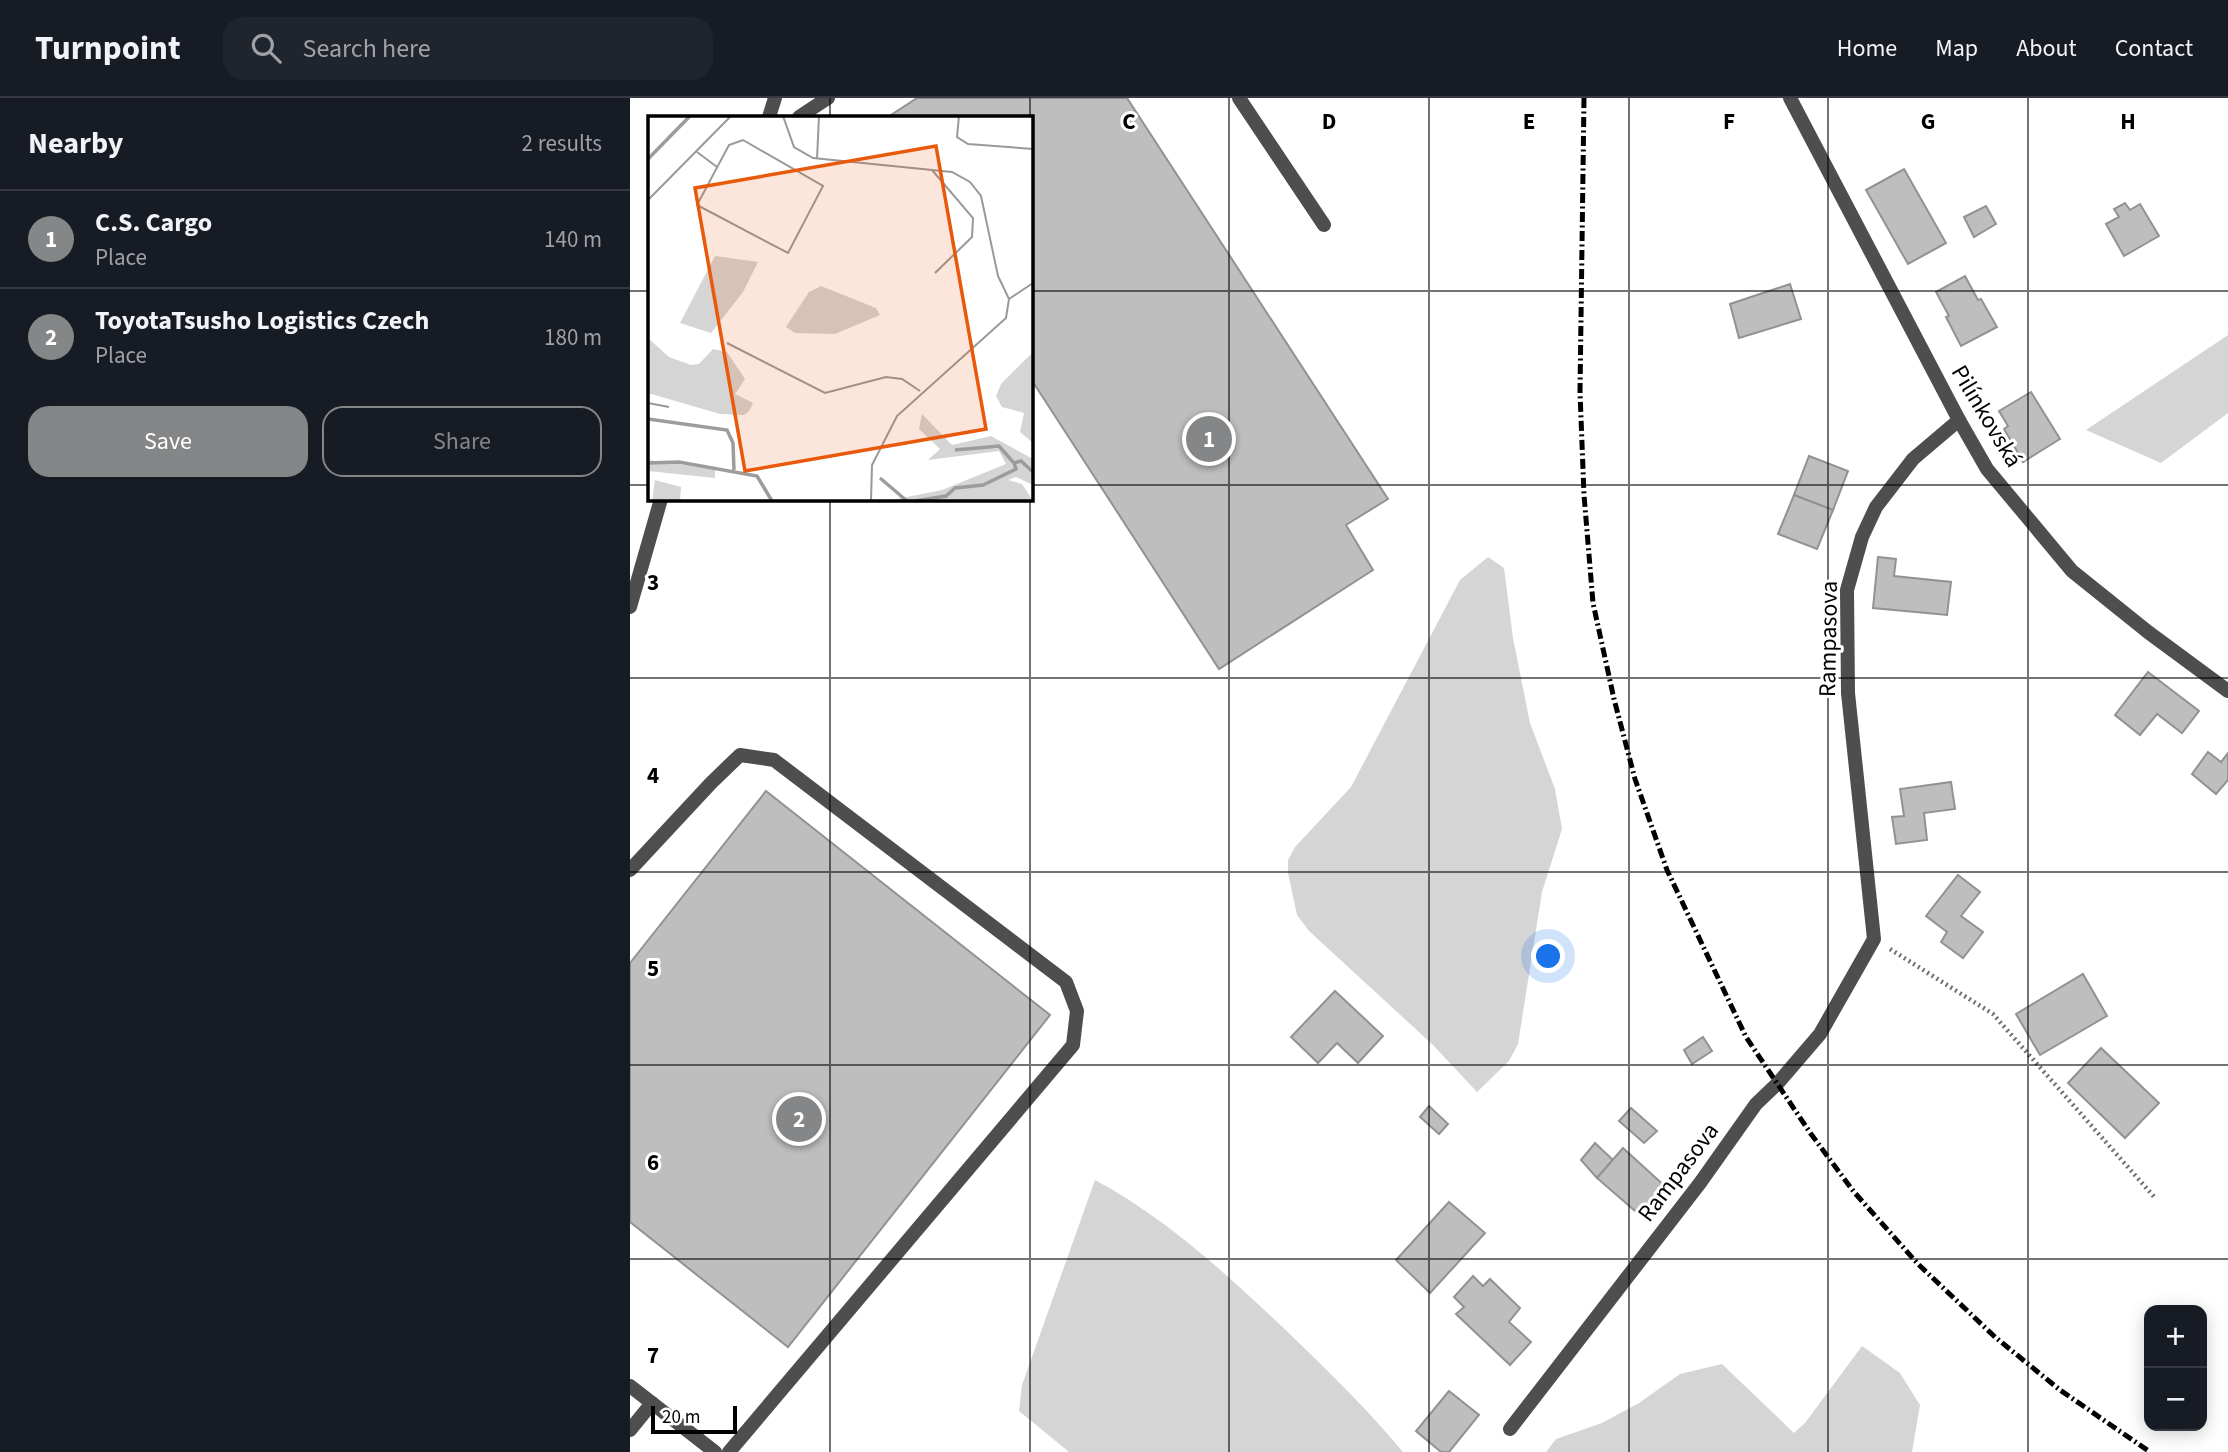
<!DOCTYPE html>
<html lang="en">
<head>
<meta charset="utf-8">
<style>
  :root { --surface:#171b24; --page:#20242c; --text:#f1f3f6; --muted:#9ea1a6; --line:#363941; --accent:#858687 }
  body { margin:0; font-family:"Source Sans 3",sans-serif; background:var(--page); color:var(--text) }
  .controls { position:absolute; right:21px; bottom:21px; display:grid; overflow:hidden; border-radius:14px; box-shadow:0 4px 18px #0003 }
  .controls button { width:63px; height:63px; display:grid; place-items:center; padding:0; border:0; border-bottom:2px solid var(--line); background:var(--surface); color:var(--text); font:35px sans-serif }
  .scale { position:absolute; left:21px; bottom:18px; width:86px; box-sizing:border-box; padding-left:7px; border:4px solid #000; border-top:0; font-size:19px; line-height:24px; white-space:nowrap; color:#000; -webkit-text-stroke:5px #fff; paint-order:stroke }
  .you { position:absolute; left:919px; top:859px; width:24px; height:24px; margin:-18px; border:5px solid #fff; border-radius:50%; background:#1a73e8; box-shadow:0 0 0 10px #1a73e833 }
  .badge { display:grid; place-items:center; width:46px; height:46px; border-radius:50%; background:var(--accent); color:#fff; font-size:23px; font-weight:700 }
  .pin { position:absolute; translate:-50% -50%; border:4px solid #fff; box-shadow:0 2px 7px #0006 }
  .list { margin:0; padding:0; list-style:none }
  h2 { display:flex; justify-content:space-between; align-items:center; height:91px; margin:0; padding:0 28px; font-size:30px }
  h2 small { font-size:23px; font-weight:400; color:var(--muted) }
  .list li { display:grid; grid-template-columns:46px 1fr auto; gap:21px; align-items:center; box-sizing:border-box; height:98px; padding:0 28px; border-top:2px solid var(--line) }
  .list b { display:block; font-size:26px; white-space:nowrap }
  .list p { margin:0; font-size:23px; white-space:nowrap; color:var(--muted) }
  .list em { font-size:23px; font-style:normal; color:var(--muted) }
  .actions { display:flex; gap:14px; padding:21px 28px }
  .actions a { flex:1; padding:16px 0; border:2px solid var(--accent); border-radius:21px; text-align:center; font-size:24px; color:var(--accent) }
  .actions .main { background:var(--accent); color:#fff }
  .icon { flex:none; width:38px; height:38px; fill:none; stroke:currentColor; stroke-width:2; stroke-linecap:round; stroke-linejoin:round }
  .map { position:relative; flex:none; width:1598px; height:1354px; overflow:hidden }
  header { display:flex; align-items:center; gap:42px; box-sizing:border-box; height:98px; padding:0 35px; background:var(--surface); border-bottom:2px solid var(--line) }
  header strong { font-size:33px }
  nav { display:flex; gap:38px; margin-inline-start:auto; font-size:24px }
  .search { width:490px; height:63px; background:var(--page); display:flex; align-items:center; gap:18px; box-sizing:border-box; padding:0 24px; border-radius:21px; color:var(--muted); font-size:26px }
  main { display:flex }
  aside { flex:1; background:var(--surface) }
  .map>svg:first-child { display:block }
</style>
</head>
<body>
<header>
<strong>Turnpoint</strong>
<div class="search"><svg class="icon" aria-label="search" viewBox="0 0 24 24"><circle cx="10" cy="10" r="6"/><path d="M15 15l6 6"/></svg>Search here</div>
<nav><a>Home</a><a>Map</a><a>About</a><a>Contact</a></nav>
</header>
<main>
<aside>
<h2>Nearby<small>2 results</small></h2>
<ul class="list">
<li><span class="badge">1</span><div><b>C.S. Cargo</b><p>Place</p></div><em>140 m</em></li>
<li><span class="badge">2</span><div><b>ToyotaTsusho Logistics Czech</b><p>Place</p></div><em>180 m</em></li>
</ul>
<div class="actions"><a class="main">Save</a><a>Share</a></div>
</aside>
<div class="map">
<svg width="1598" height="1354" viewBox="0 0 1598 1354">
  <rect width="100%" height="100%" fill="#fff"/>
  <!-- grass -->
  <g fill="#d5d5d5">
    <path d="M1598,237v78l-67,50 -75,-33z"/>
    <path d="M858,459l16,11 9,70 17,85 25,66 7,40 -20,63 -24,152 -9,17 -32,31 -44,-47 -124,-114 -12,-16 -9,-42v-13l7,-13 56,-60 109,-207z"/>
    <path d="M465,1082c75,40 140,102 201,160 37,36 74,72 107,112h-334l-50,-41 3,-26z"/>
    <path d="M1232,1248l38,27 20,32 -8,47h-366l10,-13 46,-16 37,-20 41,-29 42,-10 72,69 11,-10z"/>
  </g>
  <!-- building -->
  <g fill="#bebebe" stroke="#929292" stroke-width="2">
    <path d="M287,0h210l261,401 -42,26 27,45 -154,99 -188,-290v-262h-143z"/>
    <path d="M1274,71l42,74 -38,21 -42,-74z"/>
    <path d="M1495,105l5,7 10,-6 19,32 -35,20 -18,-32 13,-7 -5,-8z"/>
    <path d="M1356,108l10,18 -22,13 -10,-20z"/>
    <path d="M1335,178l13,24 3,-1 16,28 -36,19 -15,-29 3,-1 -13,-24z"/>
    <path d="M1160,186l11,35 -62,19 -9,-34z"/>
    <path d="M1401,294l29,47 -37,23 -19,-33 4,-3 -9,-15z"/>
    <path d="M1179,358l39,15 -15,39 -39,-15z"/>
    <path d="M1164,397l39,15 -16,39 -39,-15z"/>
    <path d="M1248,459l18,2 -2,17 57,6 -4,33 -74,-7z"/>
    <path d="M1518,574l51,39 -17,22 -25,-19 -17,21 -25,-20z"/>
    <path d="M1578,654l13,10 7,-9v27l-12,14 -24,-20z"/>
    <path d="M1321,684l4,27 -31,4 3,27 -31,4 -4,-27 12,-1 -4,-27z"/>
    <path d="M136,693l284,224 -262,332 -158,-125v-259z"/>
    <path d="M1328,777l22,17 -19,24 22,16 -20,26 -22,-16 6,-10 -21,-16z"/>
    <path d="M1453,876l24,42 -67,39 -24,-41z"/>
    <path d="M705,893l48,45 -25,27 -21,-20 -19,20 -27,-26z"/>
    <path d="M1073,939l9,14 -20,13 -8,-14z"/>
    <path d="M1471,950l58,55 -34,35 -57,-55z"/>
    <path d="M799,1008l19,18 -9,10 -19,-17z"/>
    <path d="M1001,1010l26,23 -13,12 -25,-22z"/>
    <path d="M965,1045l18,17 -16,18 -16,-18z"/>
    <path d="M993,1050l44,40 -25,29 -45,-39z"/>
    <path d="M819,1104l36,31 -55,60 -34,-33z"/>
    <path d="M843,1178l10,10 7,-7 30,29 -11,14 22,20 -21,23 -54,-51 8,-7 -10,-10z"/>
    <path d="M819,1293l30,24 -30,37h-8l-25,-21z"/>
  </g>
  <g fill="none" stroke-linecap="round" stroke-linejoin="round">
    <!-- path -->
    <path stroke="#707070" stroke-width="4.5" stroke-dasharray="2 3.5" stroke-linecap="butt" d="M1260,851l103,65 163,185"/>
    <!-- lane -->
    <g stroke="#4e4e4e" stroke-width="14">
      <path d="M609,0l85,127"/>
      <path d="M169,19l29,-19"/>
      <path d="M0,772l81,-87 29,-28 34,5 292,222 11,29 -4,34 -344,407"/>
      <path d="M0,1288l85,66"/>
      <path d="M0,1332l22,-27"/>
    </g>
    <!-- street -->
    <g stroke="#4e4e4e" stroke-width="14">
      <path d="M1160,0l169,322 28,49 85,102 76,61 80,59"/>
      <path d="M139,19l6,-19"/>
      <path d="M0,509l31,-108"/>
      <path d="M880,1331l190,-246 56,-79 22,-21 42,-49 54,-95 -26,-246 -1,-103 15,-53 14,-30 37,-48 46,-39"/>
    </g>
    <!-- rail -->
    <path stroke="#000" stroke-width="5" stroke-dasharray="10 3.5 2 3.5" stroke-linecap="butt" d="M954,0l-4,294 4,103 9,108 21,96 21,80 32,91 79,167 65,97 43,58 64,72 77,73 65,53 90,62"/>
  </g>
  <!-- grid -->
  <path fill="none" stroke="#000" stroke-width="2" stroke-opacity="0.55" d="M200,0v19M400,0v19M599,0v1354M799,0v1354M999,0v1354M1198,0v1354M1398,0v1354M0,193h19M401,193h1197M0,387h19M401,387h1197M200,401v953M400,401v953M0,580h1598M0,774h1598M0,967h1598M0,1161h1598"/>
  <g text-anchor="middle" stroke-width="6" stroke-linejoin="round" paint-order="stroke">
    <!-- street labels -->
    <g font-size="24" fill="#000" stroke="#fff">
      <text transform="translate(1357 318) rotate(59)" y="8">Pilínkovská</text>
      <text transform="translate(1198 541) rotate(-89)" y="8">Rampasova</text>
      <text transform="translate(1048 1074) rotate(-53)" y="8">Rampasova</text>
    </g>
  </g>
  <!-- overview -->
  <g transform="translate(18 18)">
    <rect width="385" height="385" fill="#fff"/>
    <path d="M67,140l43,6 -15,30 -32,41 -31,-10zM173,170l55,22 4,7 -45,19 -40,-1 -9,-6 23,-35zM0,222l21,19 22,8 8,-1 14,-15 14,3 18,27 -10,15 18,9 -4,8 -5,4 -24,-1 -72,-21zM385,236v91l-13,-11 4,-19 -22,-6 -6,-11 5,-12zM274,298l30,31 39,-9 42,23v26l-17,-8 -8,3 14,4 11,17h-146l55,-11 64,-26 -7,-13 -71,9 12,-11 -21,-20zM0,344l67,9v9l-67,-7zM7,364l26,7 -1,14h-28z" fill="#d5d5d5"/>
    <path fill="none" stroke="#9c9c9c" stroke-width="3.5" d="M0,43l42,-43M0,303l79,11 6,13 1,27M307,334l44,-4 14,16M0,347l31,-1 78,14 15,25M232,362l27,23M267,385l31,-5 9,-8 28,-3 33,-16 -2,-6 7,-2 12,11"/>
    <path fill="none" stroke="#999" stroke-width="2" d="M135,0l11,31 19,11 139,14 18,10 11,14 17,80 11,23 -3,19 -109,98 -25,49 -1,36M311,0l-2,21 11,7 65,5M95,24l80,46 -35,67 -91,-48 32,-60zM49,36l20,15M169,43l2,-43M284,54l41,48 -1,19 -37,36M0,84l83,-84M361,183l24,-16M79,227l98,50 61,-16 16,2 18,12M0,287l21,4"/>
    <path fill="#e8590c" fill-opacity="0.15" stroke="#e8590c" stroke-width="3.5" d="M288,30l50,283 -241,42 -50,-283z"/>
    <rect width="385" height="385" fill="none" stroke="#000" stroke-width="3.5"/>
  </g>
  <g font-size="23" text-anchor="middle" font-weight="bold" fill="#000" stroke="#fff" stroke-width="6" stroke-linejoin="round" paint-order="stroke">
    <text x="499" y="31">C</text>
    <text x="699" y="31">D</text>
    <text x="899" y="31">E</text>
    <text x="1099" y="31">F</text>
    <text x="1298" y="31">G</text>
    <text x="1498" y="31">H</text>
    <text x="23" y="492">3</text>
    <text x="23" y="685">4</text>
    <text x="23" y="878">5</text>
    <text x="23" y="1072">6</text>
    <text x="23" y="1265">7</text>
  </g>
</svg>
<div class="controls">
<button>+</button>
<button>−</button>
</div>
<div class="scale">20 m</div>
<div class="you"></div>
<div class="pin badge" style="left:579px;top:341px">1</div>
<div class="pin badge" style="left:169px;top:1021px">2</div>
</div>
</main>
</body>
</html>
